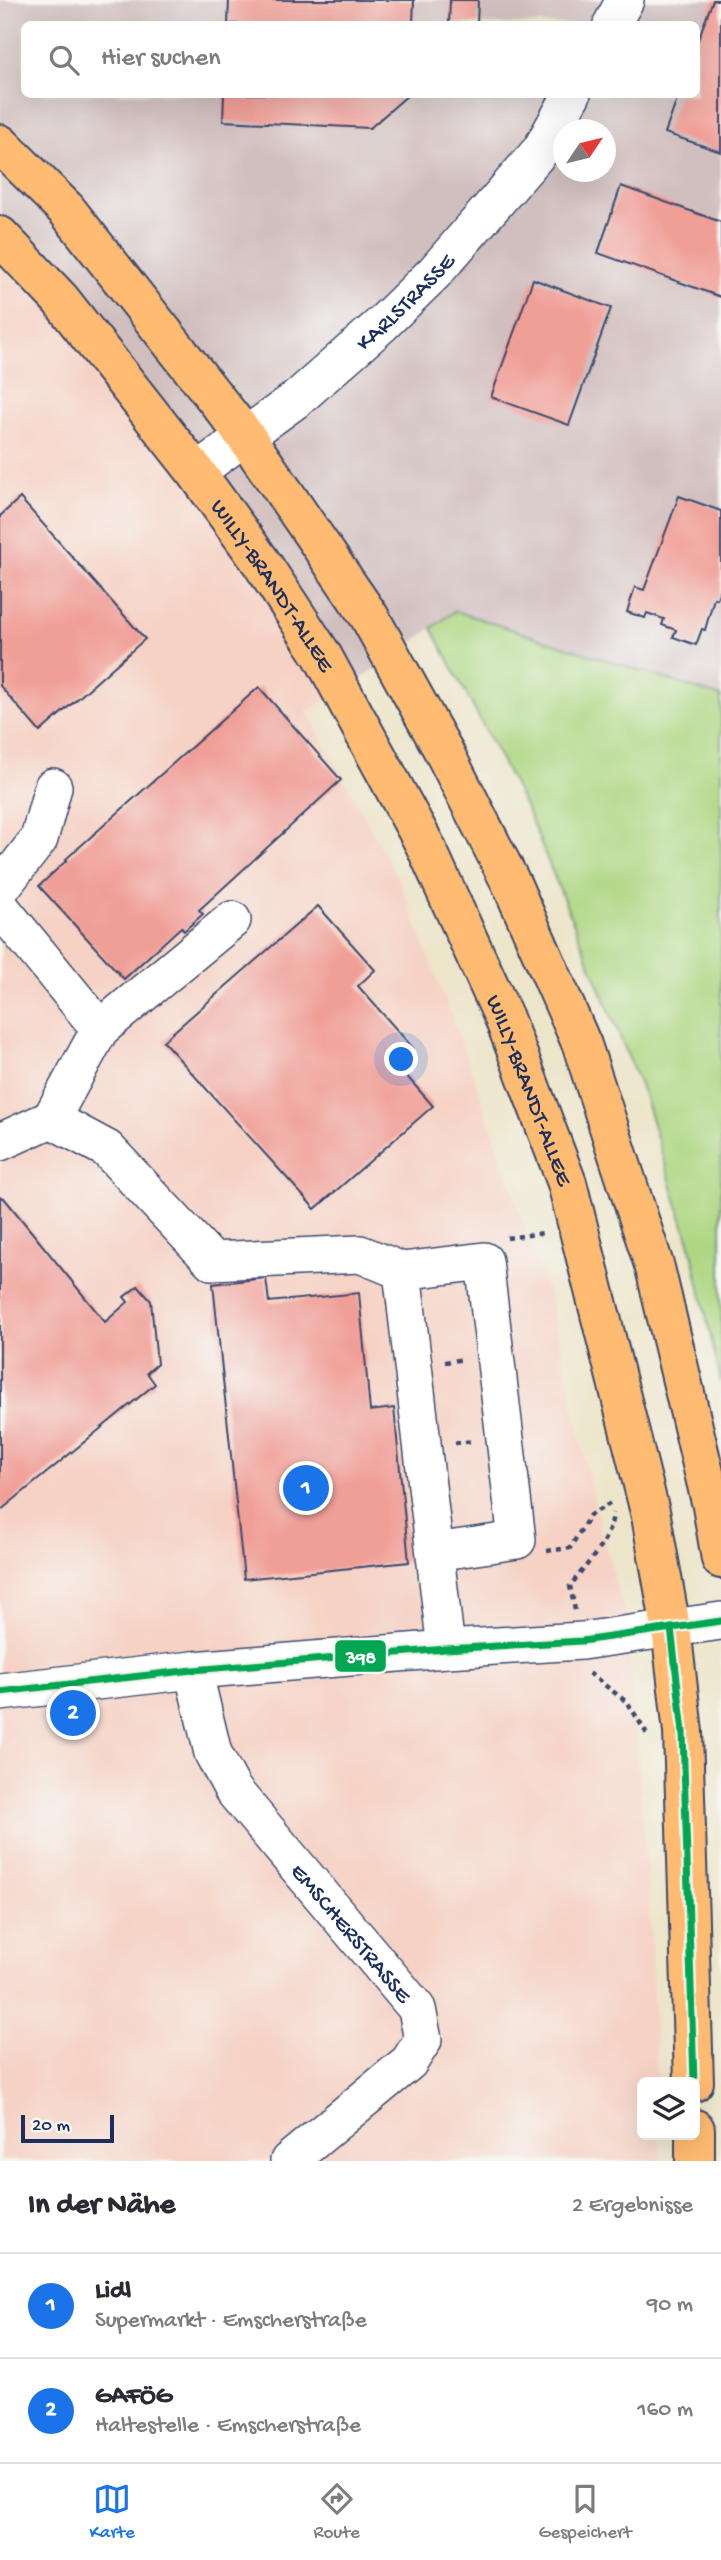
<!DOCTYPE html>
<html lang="de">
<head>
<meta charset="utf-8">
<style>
  :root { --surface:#fff; --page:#f7f7f7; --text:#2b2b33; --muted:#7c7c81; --line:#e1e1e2; --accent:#1a73e8 }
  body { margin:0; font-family:"Gochi Hand",sans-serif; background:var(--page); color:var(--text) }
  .controls { position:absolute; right:21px; bottom:21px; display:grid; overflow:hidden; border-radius:10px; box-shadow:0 7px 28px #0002 }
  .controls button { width:63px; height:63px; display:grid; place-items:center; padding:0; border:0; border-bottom:2px solid var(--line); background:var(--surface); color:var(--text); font:35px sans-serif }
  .compass { position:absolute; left:553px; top:119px; width:63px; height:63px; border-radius:50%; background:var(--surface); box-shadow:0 7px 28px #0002; rotate:55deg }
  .scale { position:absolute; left:21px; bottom:18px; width:93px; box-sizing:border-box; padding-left:7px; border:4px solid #1b2f5e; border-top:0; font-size:19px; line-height:24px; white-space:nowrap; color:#1b2f5e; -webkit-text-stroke:5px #f6f6f2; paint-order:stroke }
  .you { position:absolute; left:402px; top:1060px; width:24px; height:24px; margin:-18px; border:5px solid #fff; border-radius:50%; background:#1a73e8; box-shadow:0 0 0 10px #1a73e833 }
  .badge { display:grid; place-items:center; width:46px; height:46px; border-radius:50%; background:var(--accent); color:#fff; font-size:23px; font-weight:700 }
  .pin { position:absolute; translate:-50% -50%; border:4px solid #fff; box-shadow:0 2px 7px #0006 }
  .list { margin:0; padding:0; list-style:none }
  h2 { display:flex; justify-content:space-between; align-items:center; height:91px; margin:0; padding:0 28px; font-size:30px }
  h2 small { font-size:23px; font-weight:400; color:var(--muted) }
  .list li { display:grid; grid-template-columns:46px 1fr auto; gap:21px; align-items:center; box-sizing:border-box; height:105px; padding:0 28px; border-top:2px solid var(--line) }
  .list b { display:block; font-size:26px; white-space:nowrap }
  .list p { margin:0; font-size:23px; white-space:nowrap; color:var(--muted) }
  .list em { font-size:23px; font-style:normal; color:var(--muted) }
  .icon { flex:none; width:38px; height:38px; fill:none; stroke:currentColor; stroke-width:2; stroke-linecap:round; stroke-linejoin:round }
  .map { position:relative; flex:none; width:721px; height:2161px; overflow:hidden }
  .search { position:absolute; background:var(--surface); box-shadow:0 7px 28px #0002; left:21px; right:21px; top:21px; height:77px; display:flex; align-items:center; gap:18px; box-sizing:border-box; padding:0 24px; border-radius:10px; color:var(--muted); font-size:26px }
  .sheet { height:301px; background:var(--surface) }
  nav { display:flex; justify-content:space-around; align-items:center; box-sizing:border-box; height:98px; border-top:2px solid var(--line); background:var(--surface); font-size:19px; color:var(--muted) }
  nav a { display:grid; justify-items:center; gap:4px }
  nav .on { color:var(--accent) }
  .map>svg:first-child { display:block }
</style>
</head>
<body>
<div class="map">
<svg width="721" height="2161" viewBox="0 0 721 2161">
  <rect width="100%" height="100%" fill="#f6f6f2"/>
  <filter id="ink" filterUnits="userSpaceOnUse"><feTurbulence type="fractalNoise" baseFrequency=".0143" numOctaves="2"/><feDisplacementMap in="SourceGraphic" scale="14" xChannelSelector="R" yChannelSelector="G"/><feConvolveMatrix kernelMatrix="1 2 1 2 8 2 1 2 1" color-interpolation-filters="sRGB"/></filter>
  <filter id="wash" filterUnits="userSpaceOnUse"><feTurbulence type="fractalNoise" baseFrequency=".00686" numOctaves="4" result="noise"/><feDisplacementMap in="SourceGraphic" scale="28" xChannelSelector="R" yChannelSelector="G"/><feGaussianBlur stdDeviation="1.57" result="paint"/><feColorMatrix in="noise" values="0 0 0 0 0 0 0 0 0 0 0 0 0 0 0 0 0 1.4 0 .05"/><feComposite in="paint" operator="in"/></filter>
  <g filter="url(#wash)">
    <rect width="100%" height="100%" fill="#ede5ca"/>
    <!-- built -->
    <path fill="#f6d2c5" d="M0,220l355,463 -48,28 94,173 71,187 78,227 49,226 28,98 22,276 8,184h-15v53h17l2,26h-661z"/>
    <!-- industrial -->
    <path fill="#d1bfbf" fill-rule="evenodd" d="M0,0h721v697l-265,-86 -101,72 -355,-463zM24,24h672v70h-672zM564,130h42v42h-42z"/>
    <!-- green -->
    <path fill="#add782" stroke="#648370" stroke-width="2" d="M455,611l266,86v686l-29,-131 -48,-157 -117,-285 -95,-182z"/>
    <g id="blocks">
      <!-- building -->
      <g fill="#f09f97">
        <path d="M229,0h185l-1,24h-185z"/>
        <path d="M450,0h28l-1,24h-28z"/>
        <path d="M713,0h8v152l-56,-19 14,-39h17v-49z"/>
        <path d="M224,94h185l-39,34 -147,-7z"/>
        <path d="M621,186l100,36v75l-123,-44z"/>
        <path d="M533,279l78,29 -42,117 -78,-28z"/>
        <path d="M679,496l42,15v76l-4,12 -3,-1 -9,32 -3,-1 -6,16 -23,-8 3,-7 -14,-5 2,-6 -17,-6 -2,5 -18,-6 8,-25 9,3z"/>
        <path d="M20,498l125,141 -105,93 -40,-46v-170z"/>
        <path d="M259,687l82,93 -142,130 4,4 -19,17 -3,-4 -57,52 -85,-93 28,-26 -1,-1z"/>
        <path d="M318,906l57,64 -17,16 55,62 -17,16 37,42 -118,103 -152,-168z"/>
        <path d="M0,1197l4,1 101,124 23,-20 -4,-5 14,-11 13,15 6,63 -10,9 8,11 -155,127z"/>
        <path d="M266,1278l3,24 90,-9 11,118 24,-3 15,154 -165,17 -31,-295z"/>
      </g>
    </g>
  </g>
  <g filter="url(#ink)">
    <use href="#blocks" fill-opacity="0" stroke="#3a4a6e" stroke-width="2"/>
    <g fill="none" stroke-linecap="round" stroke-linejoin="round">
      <defs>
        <g id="minor">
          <path d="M612,24l13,-24"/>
          <path id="s1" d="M196,472l102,-74 84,-74 53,-52 106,-122 31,-56"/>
          <path d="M0,889l39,-50 14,-52"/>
          <path d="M0,907l100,122 -49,90"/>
          <path d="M100,1029l132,-109"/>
          <path d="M51,1119l56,30 105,112 148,-7 42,17"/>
          <path d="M0,1142l51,-23"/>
          <path d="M435,1552l82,-12 -33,-279 -82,10 44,378"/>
          <path id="s2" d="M193,1670l20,83 20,37 184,219 6,31 -14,22 -120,99"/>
          <path d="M0,1692l193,-22 253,-21 136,-8 139,-20"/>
        </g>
        <g id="major">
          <path d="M0,144l66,65 180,228 123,179 74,134 69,135 70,160 73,223 57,238 9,53"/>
          <path id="s3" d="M0,236l60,63 136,173 65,90 61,93 103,190 79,173 63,165 84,333 20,112 12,104 11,350"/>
          <path d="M695,2129v32"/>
        </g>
      </defs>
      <!-- minor casing -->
      <use href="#minor" stroke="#3a4a6e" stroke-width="40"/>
      <!-- major casing -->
      <use href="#major" stroke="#3a4a6e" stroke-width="42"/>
      <!-- path -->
      <g stroke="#3a4a6e" stroke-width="4.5" stroke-dasharray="5 5" stroke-linecap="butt">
        <path d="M507,1238l36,-5"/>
        <path d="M445,1362l19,-3"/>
        <path d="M455,1443l19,-2"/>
        <path d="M547,1551l23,-3 20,-33 23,-13"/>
        <path d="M575,1610l-5,-24c16,-21 41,-46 43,-73"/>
        <path d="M589,1673l39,30 19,31"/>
      </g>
      <!-- minor -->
      <use href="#minor" stroke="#fff" stroke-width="37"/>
      <!-- major -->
      <use href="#major" stroke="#ffbb71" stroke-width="38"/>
      <defs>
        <g id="bus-1">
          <path d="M671,1628l12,104 11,350"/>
          <path d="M0,1692l193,-22 253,-21 136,-8 139,-20"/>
        </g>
      </defs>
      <!-- bus-1 casing -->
      <use href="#bus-1" stroke="#f6f6f2" stroke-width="12"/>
      <!-- bus-1 -->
      <use href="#bus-1" stroke="#00a651" stroke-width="7"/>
    </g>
  </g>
  <g text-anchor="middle" stroke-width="5" stroke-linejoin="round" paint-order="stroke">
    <!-- street labels -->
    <g font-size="23" fill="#1b2f5e" stroke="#f6f6f2">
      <text dy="8" stroke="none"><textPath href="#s1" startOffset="270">KARLSTRASSE</textPath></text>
      <text dy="8" stroke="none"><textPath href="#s3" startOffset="444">WILLY-BRANDT-ALLEE</textPath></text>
      <text dy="8" stroke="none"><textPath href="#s3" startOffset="1012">WILLY-BRANDT-ALLEE</textPath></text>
      <text dy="8" stroke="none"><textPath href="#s2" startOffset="313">EMSCHERSTRASSE</textPath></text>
    </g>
  </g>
  <rect stroke="#f6f6f2" stroke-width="2.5" x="334" y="1639" width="53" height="34" rx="7" fill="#00a651"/>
  <g font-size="19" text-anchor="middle" font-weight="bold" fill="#fff">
    <text x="361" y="1663">398</text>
  </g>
</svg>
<div class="controls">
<button><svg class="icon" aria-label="layers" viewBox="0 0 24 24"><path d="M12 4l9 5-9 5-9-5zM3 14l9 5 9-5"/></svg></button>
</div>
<svg class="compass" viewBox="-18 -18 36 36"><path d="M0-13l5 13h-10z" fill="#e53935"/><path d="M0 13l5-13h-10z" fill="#7c7c81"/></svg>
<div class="scale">20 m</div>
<div class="you"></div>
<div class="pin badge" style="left:306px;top:1488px">1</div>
<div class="pin badge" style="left:73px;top:1713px">2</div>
<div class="search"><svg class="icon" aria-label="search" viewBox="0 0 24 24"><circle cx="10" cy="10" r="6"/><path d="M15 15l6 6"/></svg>Hier suchen</div>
</div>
<section class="sheet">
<h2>In der Nähe<small>2 Ergebnisse</small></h2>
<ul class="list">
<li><span class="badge">1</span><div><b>Lidl</b><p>Supermarkt · Emscherstraße</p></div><em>90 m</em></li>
<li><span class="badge">2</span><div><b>GAFÖG</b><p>Haltestelle · Emscherstraße</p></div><em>160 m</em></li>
</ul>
</section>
<nav>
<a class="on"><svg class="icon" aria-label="map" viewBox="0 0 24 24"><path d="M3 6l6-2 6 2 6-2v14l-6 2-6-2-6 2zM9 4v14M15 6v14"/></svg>Karte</a>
<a><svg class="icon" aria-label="directions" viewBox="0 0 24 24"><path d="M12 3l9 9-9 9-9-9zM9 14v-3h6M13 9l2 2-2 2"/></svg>Route</a>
<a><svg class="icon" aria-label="saved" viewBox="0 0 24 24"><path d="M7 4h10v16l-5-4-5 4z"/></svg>Gespeichert</a>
</nav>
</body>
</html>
